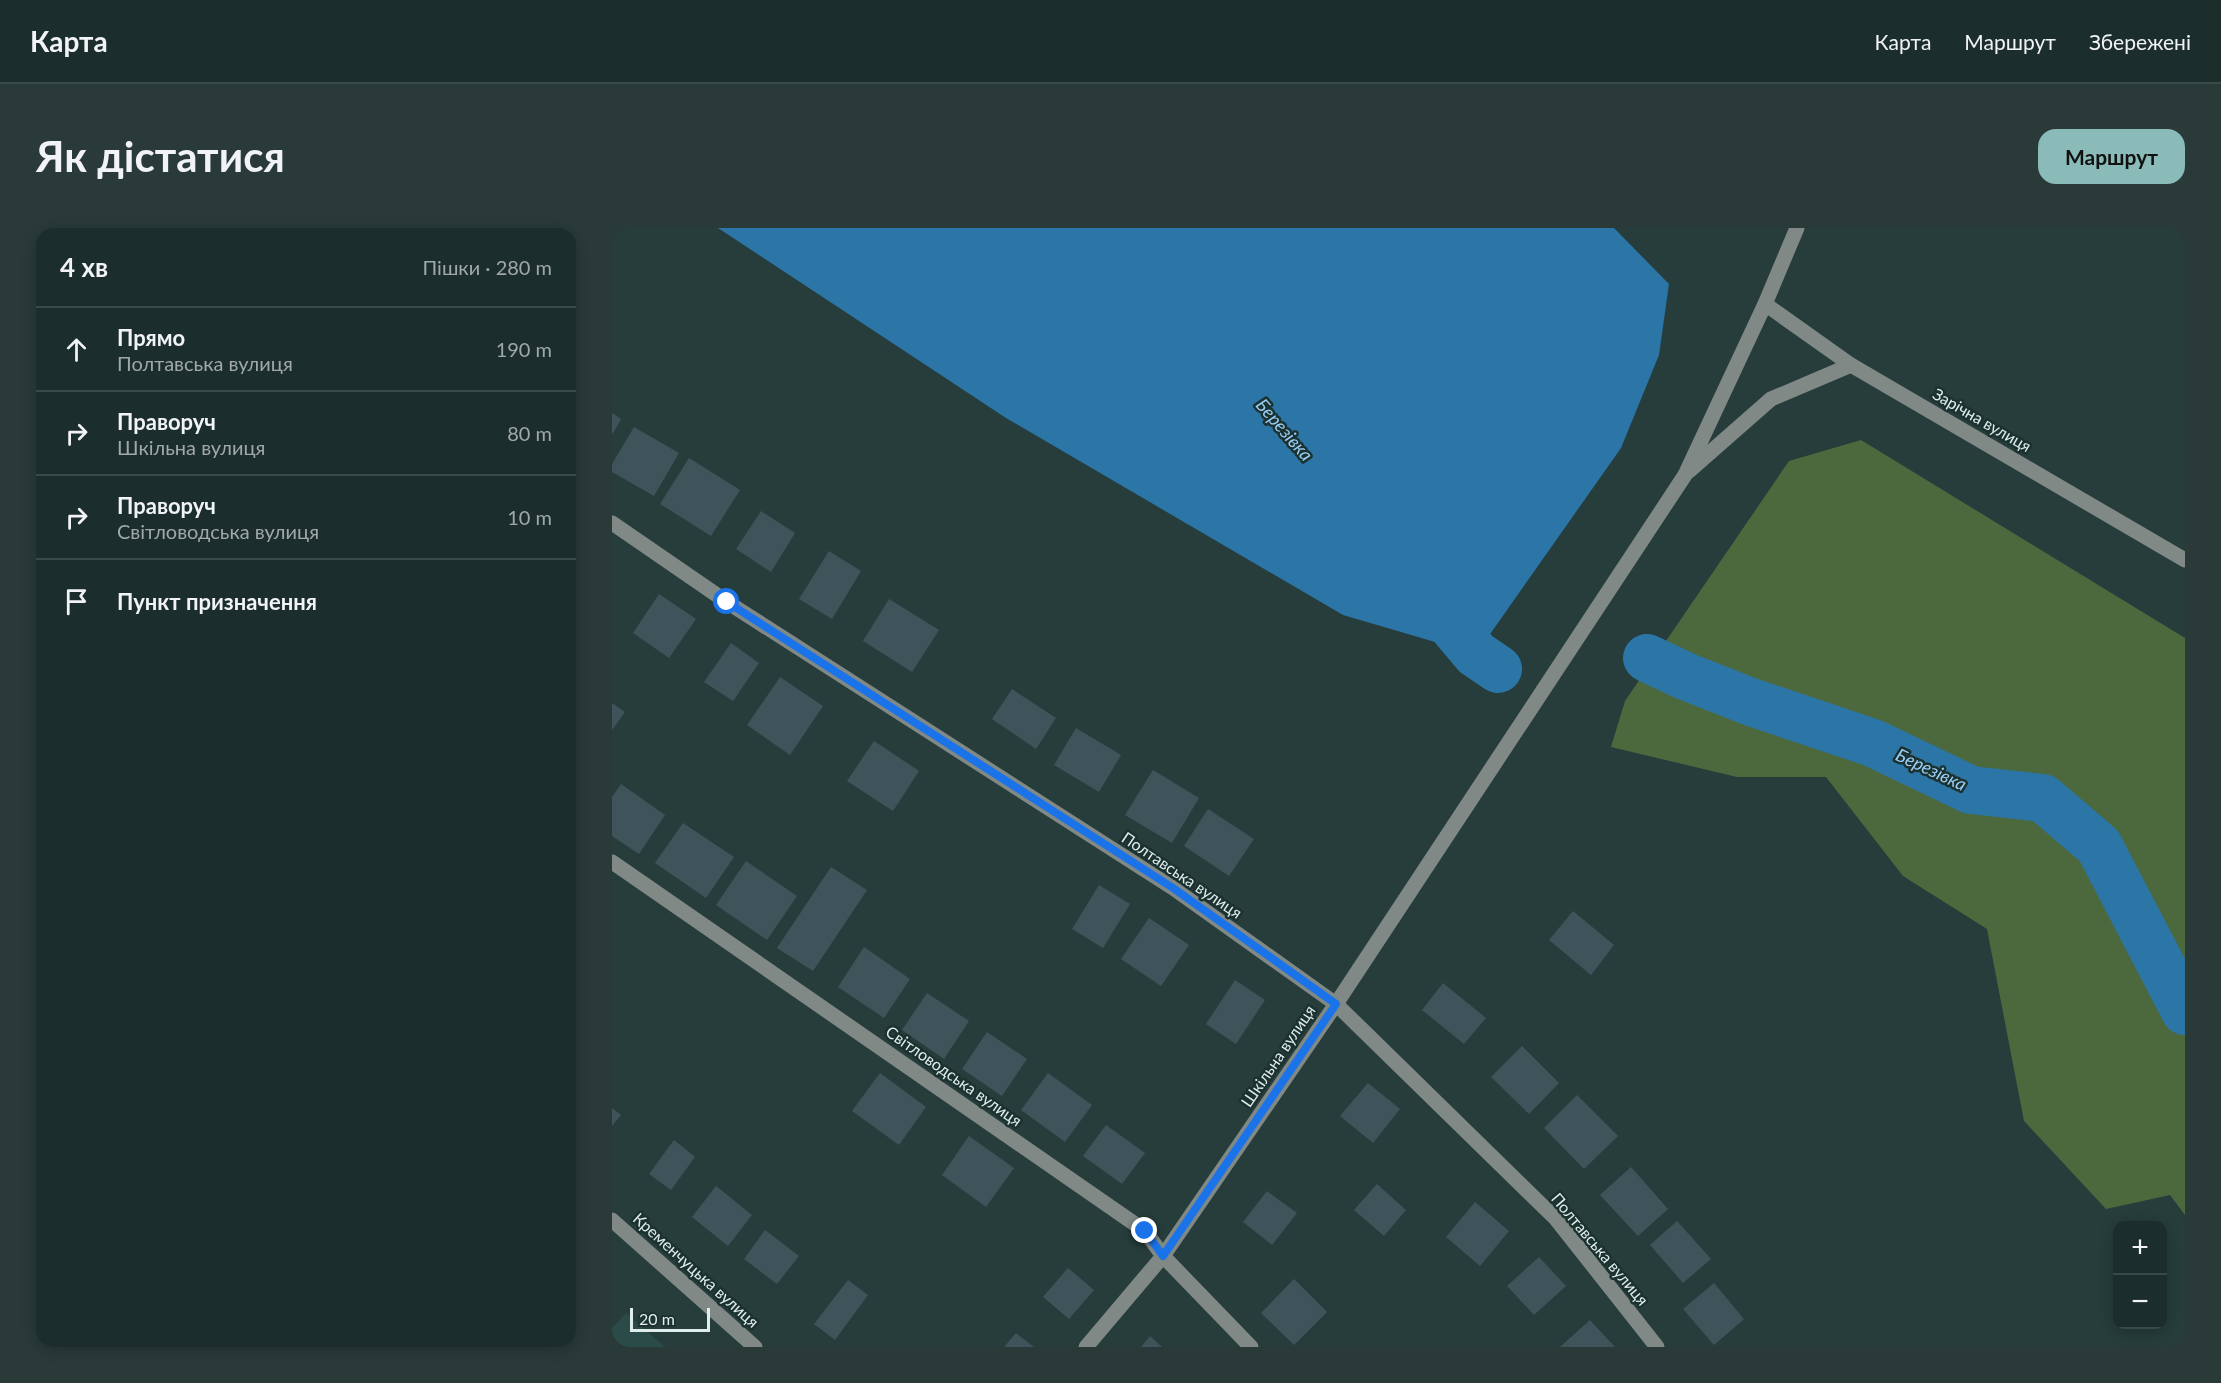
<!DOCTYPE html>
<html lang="uk">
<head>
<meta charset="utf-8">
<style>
  :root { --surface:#1c2e2c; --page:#293a38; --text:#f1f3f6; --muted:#a0a8a9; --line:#3a4a48; --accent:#8bbbb9 }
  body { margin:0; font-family:Lato,sans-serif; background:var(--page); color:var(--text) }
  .controls { position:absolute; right:18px; bottom:18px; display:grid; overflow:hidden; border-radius:12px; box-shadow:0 3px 15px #0003 }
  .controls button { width:54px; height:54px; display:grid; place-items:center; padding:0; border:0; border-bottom:2px solid var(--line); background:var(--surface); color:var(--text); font:30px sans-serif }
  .scale { position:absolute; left:18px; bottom:15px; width:80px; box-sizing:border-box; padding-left:6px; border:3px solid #dfedeb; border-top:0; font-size:16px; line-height:21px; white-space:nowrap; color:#dfedeb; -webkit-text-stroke:4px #1c3230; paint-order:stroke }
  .stop { position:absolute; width:18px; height:18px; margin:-14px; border:4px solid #1a73e8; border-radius:50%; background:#fff }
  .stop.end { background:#1a73e8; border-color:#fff; box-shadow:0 2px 6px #0008 }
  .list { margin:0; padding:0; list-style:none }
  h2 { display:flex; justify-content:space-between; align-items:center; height:78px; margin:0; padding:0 24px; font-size:26px }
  h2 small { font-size:20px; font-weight:400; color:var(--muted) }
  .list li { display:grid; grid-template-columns:39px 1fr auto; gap:18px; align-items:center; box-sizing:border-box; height:84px; padding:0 24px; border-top:2px solid var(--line) }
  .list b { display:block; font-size:22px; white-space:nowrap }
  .list p { margin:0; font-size:20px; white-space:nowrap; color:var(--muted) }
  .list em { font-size:20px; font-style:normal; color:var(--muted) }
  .icon { flex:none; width:33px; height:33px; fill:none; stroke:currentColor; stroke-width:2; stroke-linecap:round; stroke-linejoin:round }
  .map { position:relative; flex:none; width:1573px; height:1119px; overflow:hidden; border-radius:18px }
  header { display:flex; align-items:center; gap:36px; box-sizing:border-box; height:84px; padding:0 30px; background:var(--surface); border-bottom:2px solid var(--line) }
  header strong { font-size:28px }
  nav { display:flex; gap:33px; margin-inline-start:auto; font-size:21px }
  .intro { display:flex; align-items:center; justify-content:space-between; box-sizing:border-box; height:144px; padding:0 36px }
  h1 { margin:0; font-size:42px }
  .button { padding:15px 27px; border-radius:18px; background:var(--accent); color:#111; font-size:21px; font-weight:700 }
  main { display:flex; gap:36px; padding:0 36px }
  aside { flex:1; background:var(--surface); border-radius:18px; box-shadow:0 3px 15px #0003 }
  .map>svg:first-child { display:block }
</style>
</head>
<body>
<header>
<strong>Карта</strong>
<nav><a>Карта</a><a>Маршрут</a><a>Збережені</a></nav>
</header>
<div class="intro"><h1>Як дістатися</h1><a class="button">Маршрут</a></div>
<main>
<aside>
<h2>4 хв<small>Пішки · 280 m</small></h2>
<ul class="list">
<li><svg class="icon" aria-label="ahead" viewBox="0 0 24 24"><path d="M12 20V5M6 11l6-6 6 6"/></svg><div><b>Прямо</b><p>Полтавська вулиця</p></div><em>190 m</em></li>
<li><svg class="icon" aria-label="right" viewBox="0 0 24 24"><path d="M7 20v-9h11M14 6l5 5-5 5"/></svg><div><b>Праворуч</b><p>Шкільна вулиця</p></div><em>80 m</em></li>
<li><svg class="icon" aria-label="right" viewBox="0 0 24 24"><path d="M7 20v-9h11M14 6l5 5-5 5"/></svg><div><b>Праворуч</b><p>Світловодська вулиця</p></div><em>10 m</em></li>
<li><svg class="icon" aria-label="arrive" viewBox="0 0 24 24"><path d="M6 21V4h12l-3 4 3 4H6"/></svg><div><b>Пункт призначення</b></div></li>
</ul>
</aside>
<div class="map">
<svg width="1573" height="1119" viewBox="0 0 1573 1119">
  <rect width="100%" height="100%" fill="#263d3b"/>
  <!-- built -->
  <path fill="#2b4b49" d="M14,1085l39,34h-53v-19z"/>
  <!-- green -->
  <path fill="#4c693e" d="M1249,212l324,198v577l-15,-20 -64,14 -82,-88 -37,-192 -84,-53 -77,-99h-89l-126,-30 14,-46 164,-240z"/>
  <!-- water -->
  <path fill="#2c75a7" d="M106,0h896l55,56 -10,71 -38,93 -145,206 -133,-39 -337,-197z"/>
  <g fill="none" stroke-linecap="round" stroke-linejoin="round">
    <!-- river -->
    <g stroke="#2c75a7" stroke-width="48">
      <path d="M822,376l42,50 22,15"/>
      <path d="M1035,430l38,18 66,26 122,41 98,47 72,8 56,48 86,165"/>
    </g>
  </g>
  <!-- building -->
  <g fill="#3e545a">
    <path d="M0,185l9,6 -9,16z"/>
    <path d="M22,199l45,26 -25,43 -42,-24v-8z"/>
    <path d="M77,230l51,32 -29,46 -51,-32z"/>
    <path d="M149,283l34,22 -24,39 -35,-23z"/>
    <path d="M217,323l32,20 -29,48 -33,-20z"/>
    <path d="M47,366l37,25 -27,39 -36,-25z"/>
    <path d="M277,371l50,31 -27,42 -49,-31z"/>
    <path d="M119,415l28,20 -26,38 -29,-19z"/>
    <path d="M168,449l43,29 -33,49 -43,-30z"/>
    <path d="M400,461l44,29 -20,31 -44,-30z"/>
    <path d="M0,475l13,9 -13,18z"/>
    <path d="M464,500l45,27 -22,37 -45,-27z"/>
    <path d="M262,513l45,30 -26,40 -46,-30z"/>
    <path d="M541,542l46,28 -27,45 -47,-28z"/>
    <path d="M9,556l44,31 -26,39 -27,-18v-39z"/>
    <path d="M596,581l46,30 -25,37 -45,-30z"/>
    <path d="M71,595l51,34 -28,41 -51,-35z"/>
    <path d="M134,633l51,35 -30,44 -51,-35z"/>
    <path d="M219,639l36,23 -54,81 -36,-23z"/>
    <path d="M487,657l31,19 -27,44 -31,-19z"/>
    <path d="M961,683l41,34 -23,30 -42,-35z"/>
    <path d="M537,690l40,27 -28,41 -40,-27z"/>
    <path d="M252,719l46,32 -26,39 -46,-31z"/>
    <path d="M623,752l30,20 -29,44 -30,-20z"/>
    <path d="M831,755l43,35 -22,26 -42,-34z"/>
    <path d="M315,765l42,28 -25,38 -42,-29z"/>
    <path d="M375,804l40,27 -25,37 -40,-27z"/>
    <path d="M910,818l37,37 -30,31 -38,-37z"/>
    <path d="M268,845l46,34 -27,38 -47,-34z"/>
    <path d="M436,845l44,32 -27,37 -44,-32z"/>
    <path d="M756,855l32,26 -27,34 -33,-27z"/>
    <path d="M965,867l41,41 -34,33 -40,-41z"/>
    <path d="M0,880l9,7 -9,11z"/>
    <path d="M494,897l39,28 -23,31 -39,-28z"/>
    <path d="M357,908l45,32 -28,39 -44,-32z"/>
    <path d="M62,912l21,17 -24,33 -22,-16z"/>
    <path d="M1019,939l37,42 -30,27 -38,-41z"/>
    <path d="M765,956l29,26 -22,26 -30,-26z"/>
    <path d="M104,958l36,29 -24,31 -36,-29z"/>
    <path d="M655,963l30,22 -25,32 -29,-23z"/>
    <path d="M863,974l34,29 -29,35 -34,-29z"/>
    <path d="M1065,993l34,38 -28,24 -33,-38z"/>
    <path d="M153,1002l34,26 -22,28 -33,-25z"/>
    <path d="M927,1029l27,29 -32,29 -27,-29z"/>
    <path d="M456,1040l26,22 -25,29 -26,-22z"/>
    <path d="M682,1051l33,33 -33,33 -33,-32z"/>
    <path d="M236,1052l20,15 -33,45 -21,-16z"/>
    <path d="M1102,1055l30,36 -30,26 -31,-36z"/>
    <path d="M978,1092l25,27h-55z"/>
    <path d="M404,1105l18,14h-30z"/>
    <path d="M538,1108l12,11h-21z"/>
  </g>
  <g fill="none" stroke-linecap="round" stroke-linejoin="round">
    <!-- minor -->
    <g stroke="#808985" stroke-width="15">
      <path d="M1153,76l86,61 334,195"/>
      <path d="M1077,243l82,-72 80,-34"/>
      <path d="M0,295l115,79 446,286 163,116 220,215 101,128"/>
      <path d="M0,634l533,369 18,25 88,91"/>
      <path d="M0,992l143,127"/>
      <path d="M474,1119l77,-91 173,-252 349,-529 80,-171 32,-76"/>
    </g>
  </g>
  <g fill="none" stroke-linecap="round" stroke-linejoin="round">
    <!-- route -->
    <path stroke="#1a73e8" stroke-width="8" d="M115,374l446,286 163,116 -173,252 -18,-25"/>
  </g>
  <g text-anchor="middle" stroke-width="5" stroke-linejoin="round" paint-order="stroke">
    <!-- street labels -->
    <g font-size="16" fill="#dfedeb" stroke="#1c3230">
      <text transform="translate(1370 192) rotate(30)" y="6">Зарічна вулиця</text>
      <text transform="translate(570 647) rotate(34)" y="6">Полтавська вулиця</text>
      <text transform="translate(666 828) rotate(-56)" y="6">Шкільна вулиця</text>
      <text transform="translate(342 848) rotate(35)" y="6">Світловодська вулиця</text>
      <text transform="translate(988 1021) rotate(50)" y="6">Полтавська вулиця</text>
      <text transform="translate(84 1042) rotate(42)" y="6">Кременчуцька вулиця</text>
    </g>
    <!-- water labels -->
    <g font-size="18" font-style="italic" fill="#99cff9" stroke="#1c3230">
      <text transform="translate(672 202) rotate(49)" y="6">Березівка</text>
      <text transform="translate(1319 542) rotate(25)" y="6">Березівка</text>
    </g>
  </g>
</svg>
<div class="controls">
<button>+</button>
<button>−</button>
</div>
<div class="scale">20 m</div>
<div class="stop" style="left:115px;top:374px"></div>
<div class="stop end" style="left:533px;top:1003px"></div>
</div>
</main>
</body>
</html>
